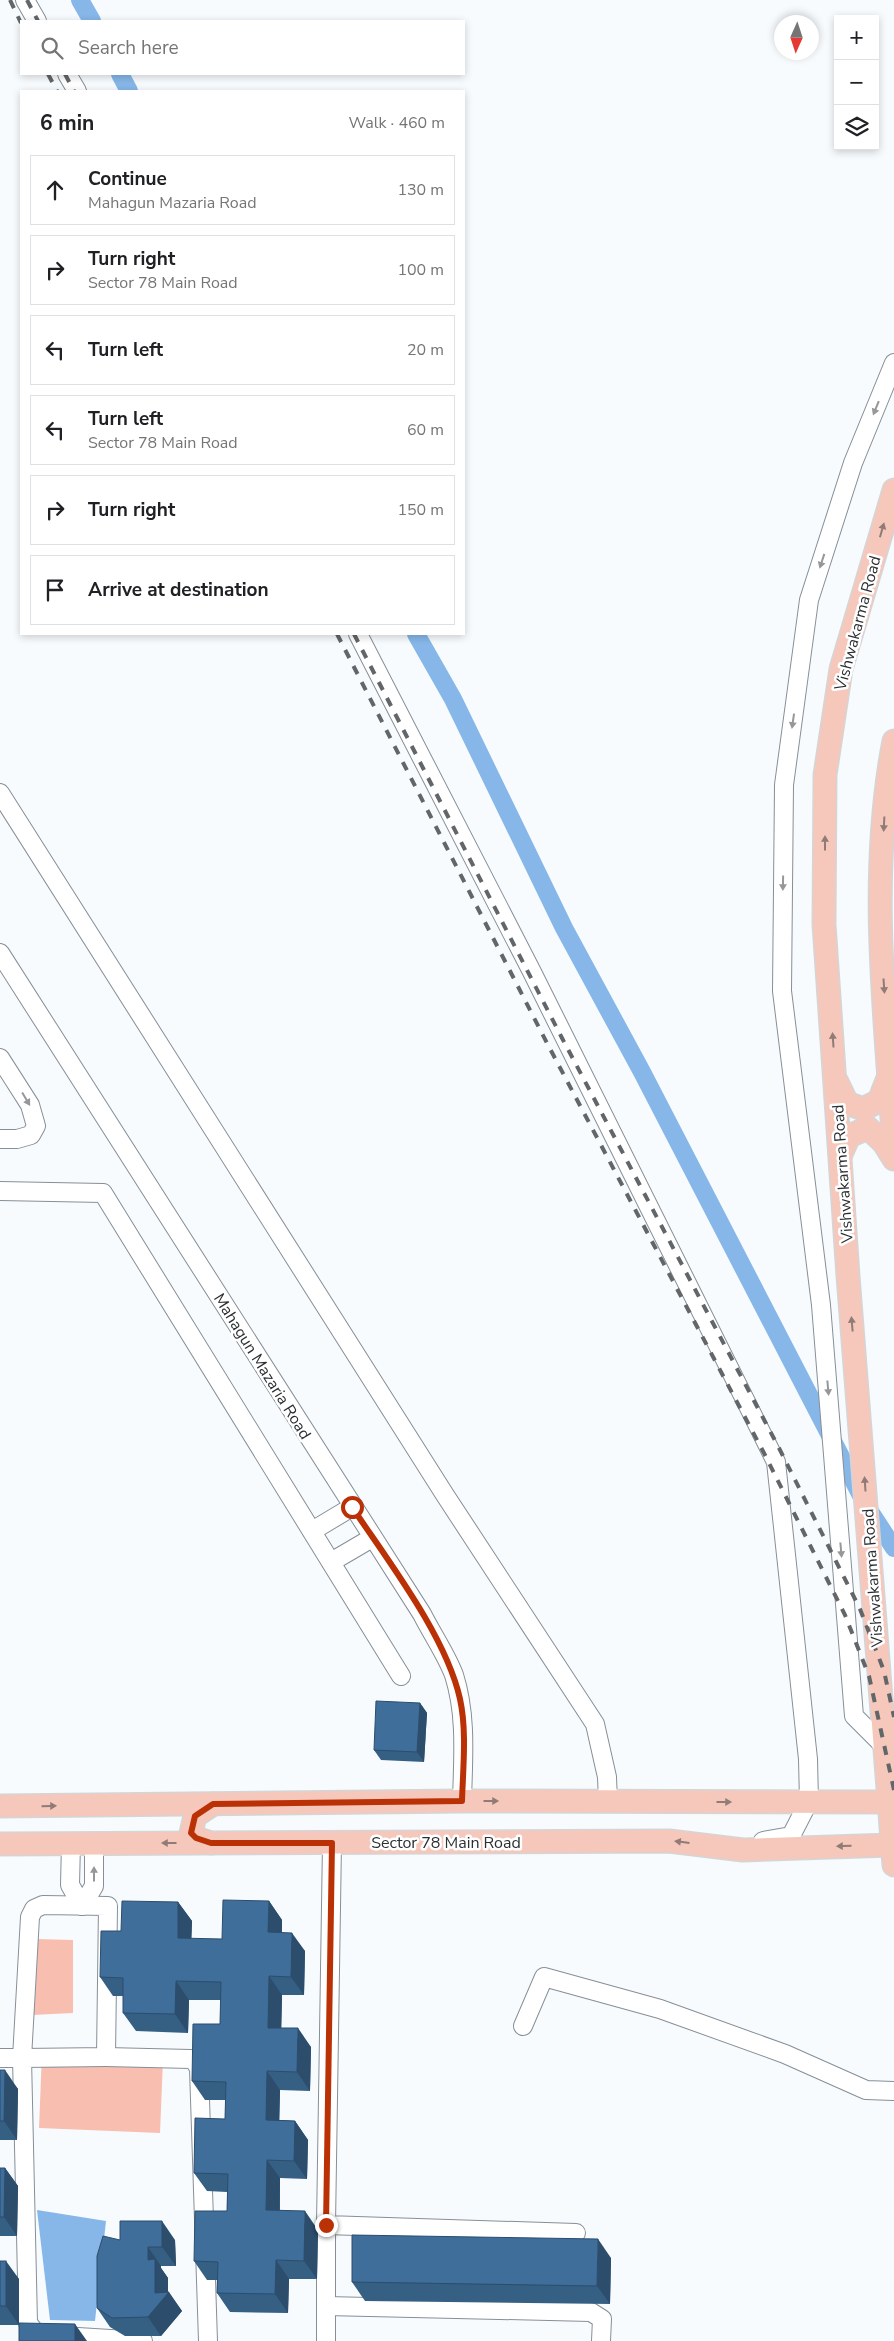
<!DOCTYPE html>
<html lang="en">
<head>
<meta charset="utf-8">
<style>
  :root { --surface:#fff; --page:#f2f2f2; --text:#202124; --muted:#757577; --line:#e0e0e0 }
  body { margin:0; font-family:"Nunito Sans",sans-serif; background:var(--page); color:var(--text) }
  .controls { position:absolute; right:15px; top:15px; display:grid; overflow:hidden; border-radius:0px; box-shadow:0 2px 8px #0003 }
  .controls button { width:45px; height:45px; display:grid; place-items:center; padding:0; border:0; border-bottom:1px solid var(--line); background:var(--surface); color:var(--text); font:25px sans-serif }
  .compass { position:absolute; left:774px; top:15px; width:45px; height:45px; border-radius:50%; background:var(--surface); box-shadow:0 2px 8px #0003; rotate:183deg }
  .stop { position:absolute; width:15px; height:15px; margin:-11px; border:4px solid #bb3106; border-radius:50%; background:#fff }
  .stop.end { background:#bb3106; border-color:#fff; box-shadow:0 1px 5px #0008 }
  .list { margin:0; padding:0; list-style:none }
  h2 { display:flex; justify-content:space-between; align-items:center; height:65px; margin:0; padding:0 20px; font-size:21px }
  h2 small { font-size:16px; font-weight:400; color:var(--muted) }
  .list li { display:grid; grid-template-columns:32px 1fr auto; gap:15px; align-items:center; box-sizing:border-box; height:70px; margin:0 10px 10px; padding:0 10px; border:1px solid var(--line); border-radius:0px }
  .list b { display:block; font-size:19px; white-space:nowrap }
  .list p { margin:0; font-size:16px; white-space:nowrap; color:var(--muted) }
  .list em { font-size:16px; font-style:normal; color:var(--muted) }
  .icon { flex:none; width:28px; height:28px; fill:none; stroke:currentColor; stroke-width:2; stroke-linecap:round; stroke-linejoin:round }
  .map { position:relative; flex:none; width:894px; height:2341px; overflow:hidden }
  .search { position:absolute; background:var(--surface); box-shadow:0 2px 8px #0003; left:20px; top:20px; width:445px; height:55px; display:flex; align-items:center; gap:12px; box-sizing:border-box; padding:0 18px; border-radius:0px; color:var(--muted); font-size:19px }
  .panel { position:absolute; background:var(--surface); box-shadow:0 2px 8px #0003; left:20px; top:90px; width:445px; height:545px; border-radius:0px }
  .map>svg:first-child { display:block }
</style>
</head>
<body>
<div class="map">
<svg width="894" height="2341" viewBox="0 0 894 2341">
  <rect width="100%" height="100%" fill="#f7fbfe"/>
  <!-- green -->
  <g fill="#f8bfb0">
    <path d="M36,1939l37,1v73l-41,2z"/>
    <path d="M42,2053l121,7 -3,73 -121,-5z"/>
  </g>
  <!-- water -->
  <path fill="#86b7e8" d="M37,2210l69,11 -11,100 -45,-1z"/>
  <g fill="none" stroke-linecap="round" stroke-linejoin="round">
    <!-- canal -->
    <g stroke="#86b7e8" stroke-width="18">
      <path d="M80,0l12,21"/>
      <path d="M120,74l9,17"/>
      <path d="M416,634l37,65 111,229 78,144 225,435 27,41"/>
    </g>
    <defs>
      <g id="minor">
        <path d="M25,0l12,21"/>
        <path d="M67,74l10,17"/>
        <path d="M358,634l174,338 244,490 32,297 1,42 -18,35 -28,5"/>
        <path d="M0,793l445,702 150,229 12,53 1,25"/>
        <path d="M0,953l422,661c10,20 24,40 32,61 13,41 9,84 8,126"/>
        <path d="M0,1058l30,47 6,21 -5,9 -14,4h-17"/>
        <path d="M0,1191l103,2 298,483"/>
        <path d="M312,1531l40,-24"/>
        <path d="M331,1562l41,-24"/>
        <path d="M885,1747l-31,-31 -33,-411 -39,-314 2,-206 25,-185 44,-137 41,-100"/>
        <path d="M71,1843l-1,42 12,21 12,-20v-43"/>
        <path d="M332,1843l-6,382 250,8"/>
        <path d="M523,2026l21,-49 116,32 125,45 81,36 28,1"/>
        <path d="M106,2057l85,2 5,4 3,6 9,272"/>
        <path d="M0,2058h22l8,-141 4,-8 9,-4 65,1 -2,151 -84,1 6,265 7,9 10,3 98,6"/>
        <path d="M326,2306l265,6 11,7 -1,22"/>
        <path d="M326,2341v-116"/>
      </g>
      <g id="major">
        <path d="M894,490l-53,179 -16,106 -1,149 24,352 46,589"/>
        <path d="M894,741c-26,134 -9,272 0,406"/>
        <path d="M837,1082l10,21 16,6 16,-8 9,-23"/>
        <path d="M841,1154l8,-18 19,-8 16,15 10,16"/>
        <path d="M0,1806l462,-5 427,1"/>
        <path d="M211,1843l-15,-5 -5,-5 4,-17 18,-12"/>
        <path d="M0,1844l669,-3 74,9 149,-5"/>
      </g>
    </defs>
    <!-- minor casing -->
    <use href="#minor" stroke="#868f97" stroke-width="20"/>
    <!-- major casing -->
    <use href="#major" stroke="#d5d5d6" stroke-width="25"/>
    <!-- minor -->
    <use href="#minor" stroke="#fff" stroke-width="18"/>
    <!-- major -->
    <use href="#major" stroke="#f6c7bb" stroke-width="22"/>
    <!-- rail -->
    <g stroke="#626669" stroke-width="4" stroke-dasharray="9 9" stroke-linecap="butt">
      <path d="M10,0l11,23"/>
      <path d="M27,0l11,21"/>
      <path d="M48,74l9,17"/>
      <path d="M65,74l9,17"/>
      <path d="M337,634l211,411 217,410 80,160 24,61 25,114"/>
      <path d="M354,634l208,404 217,410 81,161 24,62 10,46"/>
    </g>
  </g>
  <!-- wall -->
  <g fill="#365f84">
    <path d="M420,1703l7,10 -3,49 -43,-2 -7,-10z"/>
    <path d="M269,1901l13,19v13l23,18 -1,44h-22l-1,33 30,19 -1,44 -30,-1 -1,30 16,1 13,19 -1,39 -27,-1v32l38,20 -1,49h-28l-1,34 -58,-1 -13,-19v-13h-10l-13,-19 33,-50v-19l-20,-1 -13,-18 31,-54 1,-19h-21l-13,-19 28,-57 1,-24h-32l-1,33 -52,-2 -13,-18v-17h-10l-13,-19 21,-46 57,-29 14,19 -1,18h31z"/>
    <path d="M0,2070l18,19 -1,51h-17z"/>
    <path d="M0,2168h5l13,18 -1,50h-17z"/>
    <path d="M120,2240h55l1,26h-15v2l7,10v14l14,19 -21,25h-36l-15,-9 -13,-19z"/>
    <path d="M611,2258l-1,46 -245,-3 -13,-19z"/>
    <path d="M0,2261l19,18v46h-19z"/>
  </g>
  <!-- shaded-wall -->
  <g fill="#2c4d6c">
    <path d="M420,1703l7,10 -3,49 -7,-10z"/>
    <path d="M269,1901l13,19 -1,31 -13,-19z"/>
    <path d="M178,1902l14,19 -1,36 -13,-19z"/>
    <path d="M292,1933l13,18 -1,44 -13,-18z"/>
    <path d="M269,1976l13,19 -1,51 -13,-18z"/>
    <path d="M176,1981l13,19 -1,33 -13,-19z"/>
    <path d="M298,2028l13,19 -1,44 -13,-19z"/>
    <path d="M5,2070l13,19 -1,51 -13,-19z"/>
    <path d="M267,2071l13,19 -1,49 -13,-19z"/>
    <path d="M295,2121l13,19 -1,39 -13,-18z"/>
    <path d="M267,2160l13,18 -1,51 -13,-19z"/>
    <path d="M5,2168l13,18 -1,50 -13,-19z"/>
    <path d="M305,2211l13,19 -1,49 -13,-18z"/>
    <path d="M162,2221l13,19 1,26 -14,-19z"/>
    <path d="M598,2239l13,19 -1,46 -13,-18z"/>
    <path d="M148,2247l13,19v2l7,10v15l1,-1 13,19 -21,25 -13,-19 7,-24 -7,-33z"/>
    <path d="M276,2260l13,19 -1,34 -13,-19z"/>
    <path d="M6,2261l13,18v46l-13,-19z"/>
    <path d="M75,2324l12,17h-12z"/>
  </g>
  <!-- building -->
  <g fill="#3f6e9a" stroke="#2c4d6c">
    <path d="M376,1701l44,2 -3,49 -43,-2z"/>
    <path d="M223,1900l46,1 -1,31 24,1 -1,44 -22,-1 -1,52h30l-1,44 -30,-1 -1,49 29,1 -1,40 -27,-1 -1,50 39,1 -1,50 -28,-1 -1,34 -58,-1 1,-31 -24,-1 1,-50h32l1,-37 -34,-1 1,-55 30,1 1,-37 -34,-1 1,-57h27l1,-42 -45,-1 -1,33 -52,-1v-35l-23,-1 1,-46h20l1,-30 56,1v36l44,1z"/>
    <path d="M0,2070h5l-1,51h-4z"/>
    <path d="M0,2168h5l-1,49h-4z"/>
    <path d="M120,2221h42v26h-14v13l7,-1v34l14,-1 -21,25 -36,1 -15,-10v-52l6,-20 17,4z"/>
    <path d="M352,2235l246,4 -1,47 -245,-4z"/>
    <rect x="0" y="2261" width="6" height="45"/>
    <path d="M19,2323l56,1v17h-56z"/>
  </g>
  <!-- one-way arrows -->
  <defs><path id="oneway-solid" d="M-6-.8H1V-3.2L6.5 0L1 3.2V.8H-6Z" transform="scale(1.25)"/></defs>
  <g fill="#959798">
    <use href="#oneway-solid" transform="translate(876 408) rotate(112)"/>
    <use href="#oneway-solid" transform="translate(822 561) rotate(108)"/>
    <use href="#oneway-solid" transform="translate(793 721) rotate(98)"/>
    <use href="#oneway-solid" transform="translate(783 883) rotate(91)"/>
    <use href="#oneway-solid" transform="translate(26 1099) rotate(59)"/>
    <use href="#oneway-solid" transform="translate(828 1388) rotate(85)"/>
    <use href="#oneway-solid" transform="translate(841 1550) rotate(85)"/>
    <use href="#oneway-solid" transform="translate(94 1874) rotate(-90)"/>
  </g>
  <g fill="#907b76">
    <use href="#oneway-solid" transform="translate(882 530) rotate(-74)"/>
    <use href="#oneway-solid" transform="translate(884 824) rotate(93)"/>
    <use href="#oneway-solid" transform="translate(825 843) rotate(-90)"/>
    <use href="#oneway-solid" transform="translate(884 986) rotate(86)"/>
    <use href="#oneway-solid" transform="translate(833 1040) rotate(-94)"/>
    <use href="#oneway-solid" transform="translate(852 1324) rotate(-95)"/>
    <use href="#oneway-solid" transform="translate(865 1484) rotate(-94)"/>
    <use href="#oneway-solid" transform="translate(491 1801)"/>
    <use href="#oneway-solid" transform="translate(724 1802)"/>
    <use href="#oneway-solid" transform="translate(49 1806) rotate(-1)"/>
    <use href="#oneway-solid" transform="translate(682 1842) rotate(-173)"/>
    <use href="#oneway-solid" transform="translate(169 1843) rotate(180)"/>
    <use href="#oneway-solid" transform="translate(844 1846) rotate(179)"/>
  </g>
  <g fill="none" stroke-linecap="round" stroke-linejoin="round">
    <!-- route -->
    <path stroke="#bb3106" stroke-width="6" d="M326,2225l6,-382h-121l-15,-5 -5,-5 4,-17 18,-12 249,-3c1,-33 5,-70 -2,-102 -14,-63 -72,-138 -108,-192"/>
  </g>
  <g text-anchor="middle" stroke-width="5" stroke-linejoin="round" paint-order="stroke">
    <!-- street labels -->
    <g font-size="16" fill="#2b2f32" stroke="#fff">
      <text transform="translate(857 623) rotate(-75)" y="6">Vishwakarma Road</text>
      <text transform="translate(842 1174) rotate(-94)" y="6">Vishwakarma Road</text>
      <text transform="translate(263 1366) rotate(58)" y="6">Mahagun Mazaria Road</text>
      <text transform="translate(872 1578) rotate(-94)" y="6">Vishwakarma Road</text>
      <text x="446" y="1848">Sector 78 Main Road</text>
    </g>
  </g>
</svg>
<div class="controls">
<button>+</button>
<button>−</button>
<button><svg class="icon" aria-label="layers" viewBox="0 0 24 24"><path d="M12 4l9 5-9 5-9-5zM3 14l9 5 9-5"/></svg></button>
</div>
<svg class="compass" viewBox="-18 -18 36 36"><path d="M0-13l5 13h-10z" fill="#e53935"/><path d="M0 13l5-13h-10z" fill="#757577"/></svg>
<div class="stop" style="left:352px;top:1507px"></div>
<div class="stop end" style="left:326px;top:2225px"></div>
<div class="search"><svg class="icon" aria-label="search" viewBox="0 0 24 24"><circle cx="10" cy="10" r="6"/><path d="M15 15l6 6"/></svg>Search here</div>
<section class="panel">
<h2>6 min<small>Walk · 460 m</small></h2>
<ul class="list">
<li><svg class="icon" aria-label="ahead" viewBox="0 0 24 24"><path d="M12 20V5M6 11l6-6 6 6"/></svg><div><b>Continue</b><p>Mahagun Mazaria Road</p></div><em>130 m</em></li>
<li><svg class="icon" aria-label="right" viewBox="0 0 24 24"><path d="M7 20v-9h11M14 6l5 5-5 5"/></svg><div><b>Turn right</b><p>Sector 78 Main Road</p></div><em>100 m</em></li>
<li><svg class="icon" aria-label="left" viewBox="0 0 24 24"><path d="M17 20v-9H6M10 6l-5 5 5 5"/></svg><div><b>Turn left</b></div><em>20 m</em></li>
<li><svg class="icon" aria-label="left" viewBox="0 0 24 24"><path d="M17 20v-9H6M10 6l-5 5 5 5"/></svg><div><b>Turn left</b><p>Sector 78 Main Road</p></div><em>60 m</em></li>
<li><svg class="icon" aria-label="right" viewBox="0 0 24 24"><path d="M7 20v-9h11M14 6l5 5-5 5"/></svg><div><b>Turn right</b></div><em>150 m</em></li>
<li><svg class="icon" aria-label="arrive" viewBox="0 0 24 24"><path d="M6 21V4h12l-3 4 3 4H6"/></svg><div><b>Arrive at destination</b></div></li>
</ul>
</section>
</div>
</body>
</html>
